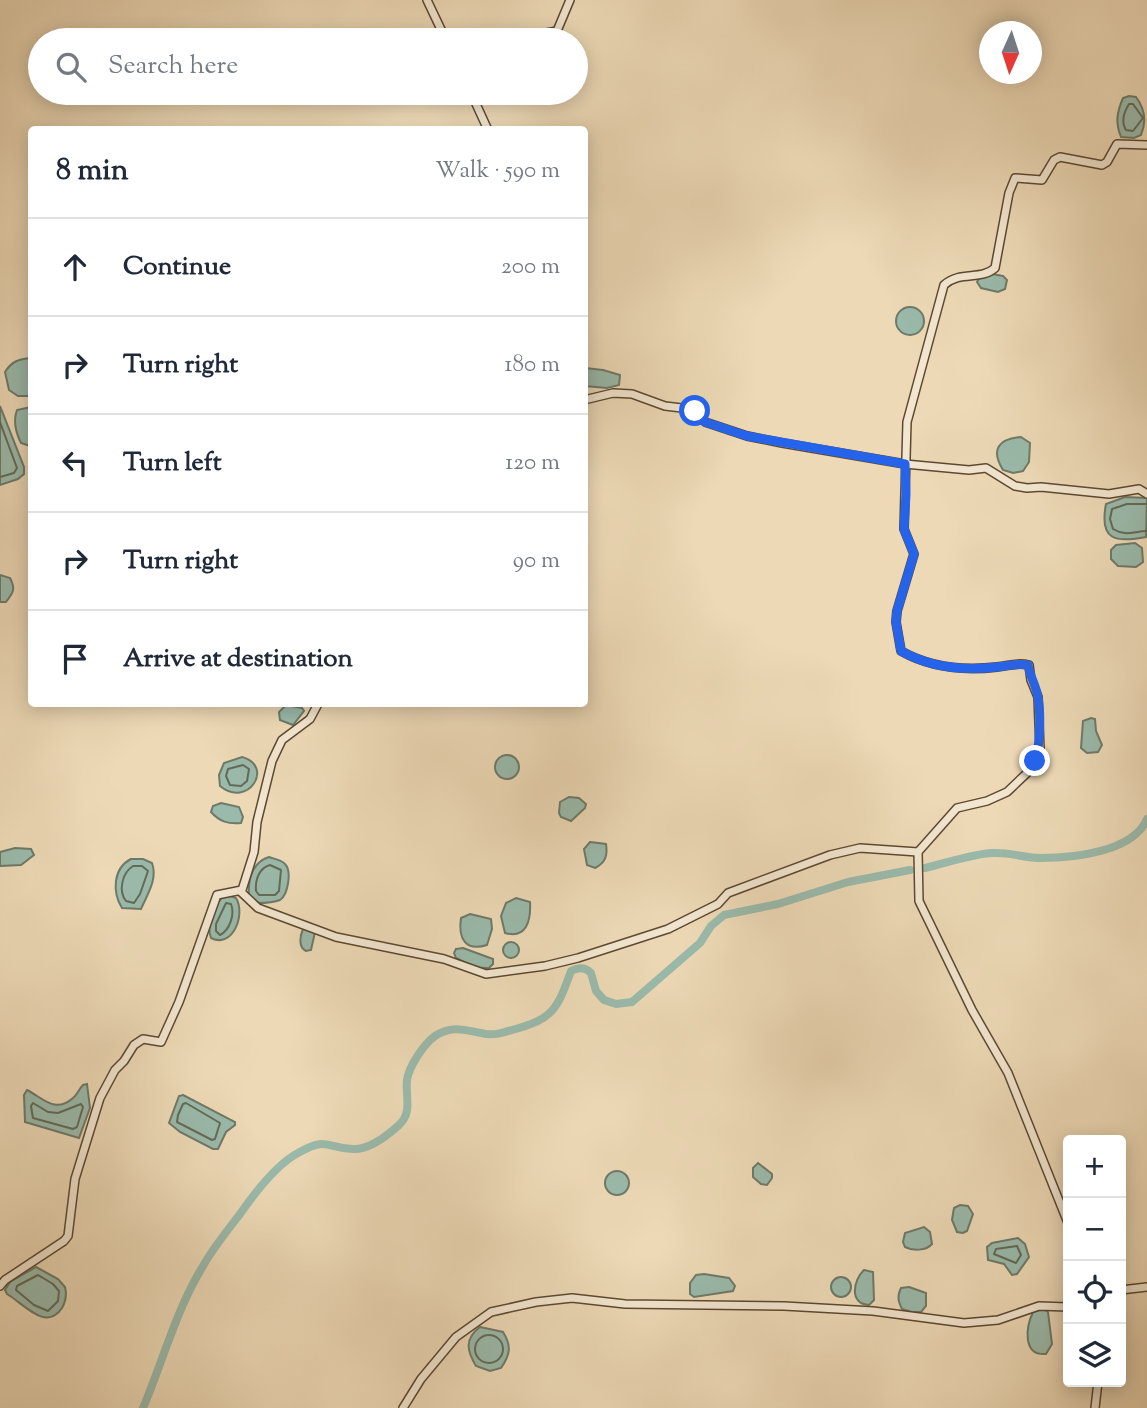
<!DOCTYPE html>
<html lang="en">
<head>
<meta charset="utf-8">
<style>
  :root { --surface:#fff; --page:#f6f6f7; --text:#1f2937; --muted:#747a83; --line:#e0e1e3 }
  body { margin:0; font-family:"Sorts Mill Goudy",serif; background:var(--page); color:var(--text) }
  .controls { position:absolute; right:21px; bottom:21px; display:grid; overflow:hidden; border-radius:7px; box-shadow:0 4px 18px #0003 }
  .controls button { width:63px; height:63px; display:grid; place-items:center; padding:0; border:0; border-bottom:2px solid var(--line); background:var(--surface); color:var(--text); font:35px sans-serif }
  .compass { position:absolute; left:979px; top:21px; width:63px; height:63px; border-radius:50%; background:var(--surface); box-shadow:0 4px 18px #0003; rotate:183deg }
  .stop { position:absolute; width:21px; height:21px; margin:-16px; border:5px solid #2563eb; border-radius:50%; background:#fff }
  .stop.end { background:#2563eb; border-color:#fff; box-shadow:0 2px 7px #0008 }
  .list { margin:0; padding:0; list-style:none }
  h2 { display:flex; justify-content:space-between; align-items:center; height:91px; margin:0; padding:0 28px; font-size:30px }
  h2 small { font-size:23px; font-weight:400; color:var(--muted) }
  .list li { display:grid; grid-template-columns:46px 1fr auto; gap:21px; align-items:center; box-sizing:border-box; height:98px; padding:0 28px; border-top:2px solid var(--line) }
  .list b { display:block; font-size:26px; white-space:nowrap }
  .list em { font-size:23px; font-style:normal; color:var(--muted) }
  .icon { flex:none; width:38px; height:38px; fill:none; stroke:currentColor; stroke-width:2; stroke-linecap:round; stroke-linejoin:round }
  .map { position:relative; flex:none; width:1147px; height:1408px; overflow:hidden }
  .search { position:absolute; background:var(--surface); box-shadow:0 4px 18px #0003; left:28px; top:28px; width:560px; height:77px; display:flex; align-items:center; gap:18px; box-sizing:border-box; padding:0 24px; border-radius:38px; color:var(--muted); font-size:26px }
  .panel { position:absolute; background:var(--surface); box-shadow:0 4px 18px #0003; left:28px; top:126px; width:560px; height:581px; border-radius:7px }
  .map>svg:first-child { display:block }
</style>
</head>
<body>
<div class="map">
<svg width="1147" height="1408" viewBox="0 0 1147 1408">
  <rect width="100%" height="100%" fill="#edd9b6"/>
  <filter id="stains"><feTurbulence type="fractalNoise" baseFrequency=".00286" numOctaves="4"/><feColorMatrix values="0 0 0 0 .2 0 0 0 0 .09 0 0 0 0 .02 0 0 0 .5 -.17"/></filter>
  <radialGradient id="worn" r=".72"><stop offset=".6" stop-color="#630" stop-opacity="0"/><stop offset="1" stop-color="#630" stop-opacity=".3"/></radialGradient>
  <!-- water -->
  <g fill="#9abaab" stroke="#6e7a69" stroke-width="2">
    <path d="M1129,96l7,1c9,12 11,24 5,38l-7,3 -13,-1c-6,-15 -4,-25 2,-39z"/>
    <path d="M992,274l11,2 4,4 -2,9 -7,3 -17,-4 -4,-6 2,-4z"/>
    <circle cx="910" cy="321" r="14"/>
    <path d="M31,358v38h-13l-9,-6 -4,-18c7,-11 14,-13 26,-14z"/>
    <path d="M585,368l18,2 17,5 -1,10 -12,3 -22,-2z"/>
    <path d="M0,406l24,61v7l-6,5 -18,6z"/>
    <path d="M31,407l1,39h-2l-9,-3c-5,-10 -8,-22 -4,-33z"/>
    <path d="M1021,437l9,6 -1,19 -6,9 -10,2 -10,-3c-13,-21 -4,-31 18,-33z"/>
    <path d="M1125,497l22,1 -1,39c-31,6 -47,3 -40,-33z"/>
    <path d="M1135,543l7,5 1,14 -7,5 -18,-1 -7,-7v-9l5,-5z"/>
    <path d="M0,575l10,3c6,11 3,15 -4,24h-6z"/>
    <path d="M286,705l16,3 2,3 -11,14 -13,-5 -1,-8z"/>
    <path d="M1091,718l4,1 1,12 6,14 -4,7 -11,1 -6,-5 2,-27z"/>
    <circle cx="507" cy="767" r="12"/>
    <path d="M242,757c33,9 6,52 -22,29l-1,-11 5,-12z"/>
    <path d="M569,797l10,1 7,6 -1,4 -14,13 -10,-4 -2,-4 1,-11z"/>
    <path d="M221,803l18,4 4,10 -2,6c-13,1 -21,-1 -30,-11l2,-6z"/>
    <path d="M590,842l16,2c2,12 -1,19 -11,24l-8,-3 -3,-16z"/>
    <path d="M15,848l16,1 3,6 -13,10 -21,1v-14z"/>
    <path d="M269,857c5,2 13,3 16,7 7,7 3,31 -5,36 -7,3 -16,3 -23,3l-8,-9c-1,-16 4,-32 20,-37z"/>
    <path d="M131,859h12l9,4c6,16 -5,32 -11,46l-19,-1c-10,-16 -9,-40 9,-49z"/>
    <path d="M227,895l9,3c10,16 -3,51 -25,40 -5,-13 2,-37 16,-43z"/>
    <path d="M516,898l14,4c1,18 -3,37 -25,31l-4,-17 5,-13z"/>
    <path d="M470,914l21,5 1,10 -5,16c-22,7 -29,-7 -26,-27z"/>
    <path d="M307,928l8,4 -4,18 -5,1c-8,-4 -6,-15 -3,-22z"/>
    <circle cx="511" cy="950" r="8"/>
    <path d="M463,948l30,11v5l-4,4c-12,1 -22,-5 -33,-10l-2,-5 2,-4z"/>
    <path d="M87,1084l3,24 -11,30 -54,-16 -1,-27 3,-5c16,8 28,24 46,8 4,-3 6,-9 10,-13z"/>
    <path d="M183,1095l52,27v3l-9,7 -8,17h-5l-33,-17 -11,-9 10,-27z"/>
    <path d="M758,1163l14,11v4l-5,7 -6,-1 -8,-7v-9z"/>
    <circle cx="617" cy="1183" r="12"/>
    <path d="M960,1205l8,1 5,8 -6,17 -4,2 -6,-1 -5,-12 2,-12z"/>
    <path d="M924,1227l6,5 2,12c-6,7 -19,7 -27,3l-2,-5 2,-9z"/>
    <path d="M1018,1238l7,6 4,13 -12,17 -5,1 -8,-11 -16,-4 -1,-13 5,-4z"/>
    <path d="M36,1267l22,12 7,8c2,8 1,14 -3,21 -16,24 -38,-4 -55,-14l-2,-4 5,-8z"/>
    <path d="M864,1270l9,2 1,28 -5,5c-20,-1 -16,-25 -5,-35z"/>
    <path d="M704,1274l25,4 6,8 -2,5 -39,6 -4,-3v-11l6,-8z"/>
    <circle cx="841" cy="1287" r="10"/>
    <path d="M909,1287l17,6v13l-5,6h-9l-10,-3c-4,-8 -5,-13 -1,-21z"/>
    <path d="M1043,1309l5,3 4,32 -6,10c-24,2 -20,-27 -13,-42z"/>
    <path d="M480,1327l23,5c9,14 7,23 -2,36l-11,3 -14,-5c-9,-15 -12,-27 4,-39z"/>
  </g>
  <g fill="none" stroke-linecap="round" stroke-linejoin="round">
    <!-- shore -->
    <g stroke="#636a58" stroke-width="2">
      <path d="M1129,104h4l10,14 -10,13 -7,-1c-5,-8 -2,-18 3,-26z"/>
      <path d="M0,422l17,46 -3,5 -14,4"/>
      <path d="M1147,504h-20l-15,5 -2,10 3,10c13,8 21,2 34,2"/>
      <path d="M243,765l6,4 -2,12 -6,5 -11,-1 -4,-9 2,-7z"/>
      <path d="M270,865l11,5 -2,21 -4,4h-16l-3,-4c-1,-11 3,-23 14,-26z"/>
      <path d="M133,866h9l6,5 -8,23 -6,9 -8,-2c-8,-10 -4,-28 7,-35z"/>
      <path d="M226,903l5,1c4,10 -1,26 -11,31l-4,-4v-7z"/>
      <path d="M33,1103l15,9 10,1 23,-9 2,3 -6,20 -4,2 -40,-11 -2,-12z"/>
      <path d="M186,1103l34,20 -5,16 -3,1 -35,-18 1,-7 5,-11z"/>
      <path d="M1017,1246l4,9 -5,8 -22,-9 2,-5z"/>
      <path d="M38,1275l15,9 6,7 -1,10 -10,10 -14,-6 -18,-15 1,-4z"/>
      <circle cx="489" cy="1349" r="14"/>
    </g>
    <!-- canal -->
    <g stroke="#9abaab" stroke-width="8">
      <path d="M925,868c22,-5 46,-14 68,-15 16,-1 32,5 48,5 32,0 92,-6 106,-39"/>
      <path d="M143,1408c20,-47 33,-98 60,-142 10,-18 24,-35 37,-52 14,-20 37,-50 58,-61 29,-17 28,-5 55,-4 16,1 35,-14 46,-24 14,-13 6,-29 8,-45 2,-14 17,-36 28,-44 19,-12 31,-5 51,-2 10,1 16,-1 26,-4 41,-11 45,-20 59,-59 8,-4 14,-4 20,2l5,18 8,9 12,4 16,-2 68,-59 11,-17 13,-11 54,-11 70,-22 62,-12"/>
    </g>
    <defs>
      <g id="minor">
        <path d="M427,0l19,40"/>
        <path d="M509,40l48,-9 13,-31"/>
        <path d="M471,93l17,37"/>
        <path d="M584,400l29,-7 19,1 33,12 25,3 5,2 10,11 42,14 35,7 123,21 64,6 17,-2 29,18 12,2 14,-1 68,7 30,-5 8,5"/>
        <path d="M240,891l18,17 78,29 108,22 42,15 59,-8 33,-8 90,-29 50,-25 10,-11 102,-38 30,-7 58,4"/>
        <path d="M1068,1223l-60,-150 -36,-63 -53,-109 -1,-49 39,-44 30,-7 20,-9 20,-19 8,-12 5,-12 -2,-52 -7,-17 -2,-15c-13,-3 -20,1 -32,2 -34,4 -66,1 -96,-16l-5,-29 1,-11 17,-57 -10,-25 3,-107 37,-137c17,-15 36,-4 51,-17l14,-75 6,-15 27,2 12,-20 6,-3 42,8 5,-3 10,-18 30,1"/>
        <path d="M0,1286l5,-6 59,-39 4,-5 7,-57 25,-81 15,-28 9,-9 10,-16 9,-6 18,3 18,-40 38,-107 25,-5 12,-38 3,-30 15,-61 10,-21 28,-21 8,-15"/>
        <path d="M1121,1290l26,-3"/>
        <path d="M403,1408l18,-29 35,-42 35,-25 45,-10 36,-4 53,6 159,2 89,5 91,12 34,-3 41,-14 29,1"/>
        <path d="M1095,1408l3,-26"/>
      </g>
    </defs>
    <!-- minor casing -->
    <use href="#minor" stroke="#5c4931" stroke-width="10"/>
    <!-- minor -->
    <use href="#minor" stroke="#f3e6d0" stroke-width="7"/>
  </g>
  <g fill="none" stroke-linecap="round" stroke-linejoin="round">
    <!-- route -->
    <path stroke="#2563eb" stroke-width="9" d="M695,411l10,11 42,14 158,28 1,30 -2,35 10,25 -17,57 -1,11 5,29c30,17 62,20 96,16 12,-1 19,-4 31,-2 2,12 9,22 10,33 3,15 2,50 -3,63"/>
  </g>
  <rect width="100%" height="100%" filter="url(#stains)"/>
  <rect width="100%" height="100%" fill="url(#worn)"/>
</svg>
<div class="controls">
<button>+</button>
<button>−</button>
<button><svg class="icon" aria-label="locate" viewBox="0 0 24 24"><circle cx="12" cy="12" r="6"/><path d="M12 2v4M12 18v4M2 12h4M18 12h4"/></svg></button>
<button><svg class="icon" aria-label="layers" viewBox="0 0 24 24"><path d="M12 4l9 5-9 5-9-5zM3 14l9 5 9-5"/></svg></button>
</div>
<svg class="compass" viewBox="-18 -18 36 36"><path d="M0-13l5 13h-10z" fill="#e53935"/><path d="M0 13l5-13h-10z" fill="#747a83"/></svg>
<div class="stop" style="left:695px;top:411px"></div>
<div class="stop end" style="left:1035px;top:761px"></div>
<div class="search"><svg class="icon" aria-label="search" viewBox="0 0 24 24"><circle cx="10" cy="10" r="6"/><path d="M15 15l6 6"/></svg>Search here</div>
<section class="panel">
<h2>8 min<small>Walk · 590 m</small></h2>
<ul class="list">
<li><svg class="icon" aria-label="ahead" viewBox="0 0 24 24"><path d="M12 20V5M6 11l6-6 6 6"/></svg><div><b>Continue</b></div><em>200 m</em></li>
<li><svg class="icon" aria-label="right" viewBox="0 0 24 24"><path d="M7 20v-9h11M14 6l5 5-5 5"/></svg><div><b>Turn right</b></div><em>180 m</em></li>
<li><svg class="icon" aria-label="left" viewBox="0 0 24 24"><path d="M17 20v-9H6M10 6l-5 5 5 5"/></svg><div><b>Turn left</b></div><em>120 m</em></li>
<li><svg class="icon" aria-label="right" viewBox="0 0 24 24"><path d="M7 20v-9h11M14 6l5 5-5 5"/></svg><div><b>Turn right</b></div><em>90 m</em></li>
<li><svg class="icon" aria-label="arrive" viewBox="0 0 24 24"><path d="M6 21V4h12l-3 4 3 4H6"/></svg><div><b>Arrive at destination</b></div></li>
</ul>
</section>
</div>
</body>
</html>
